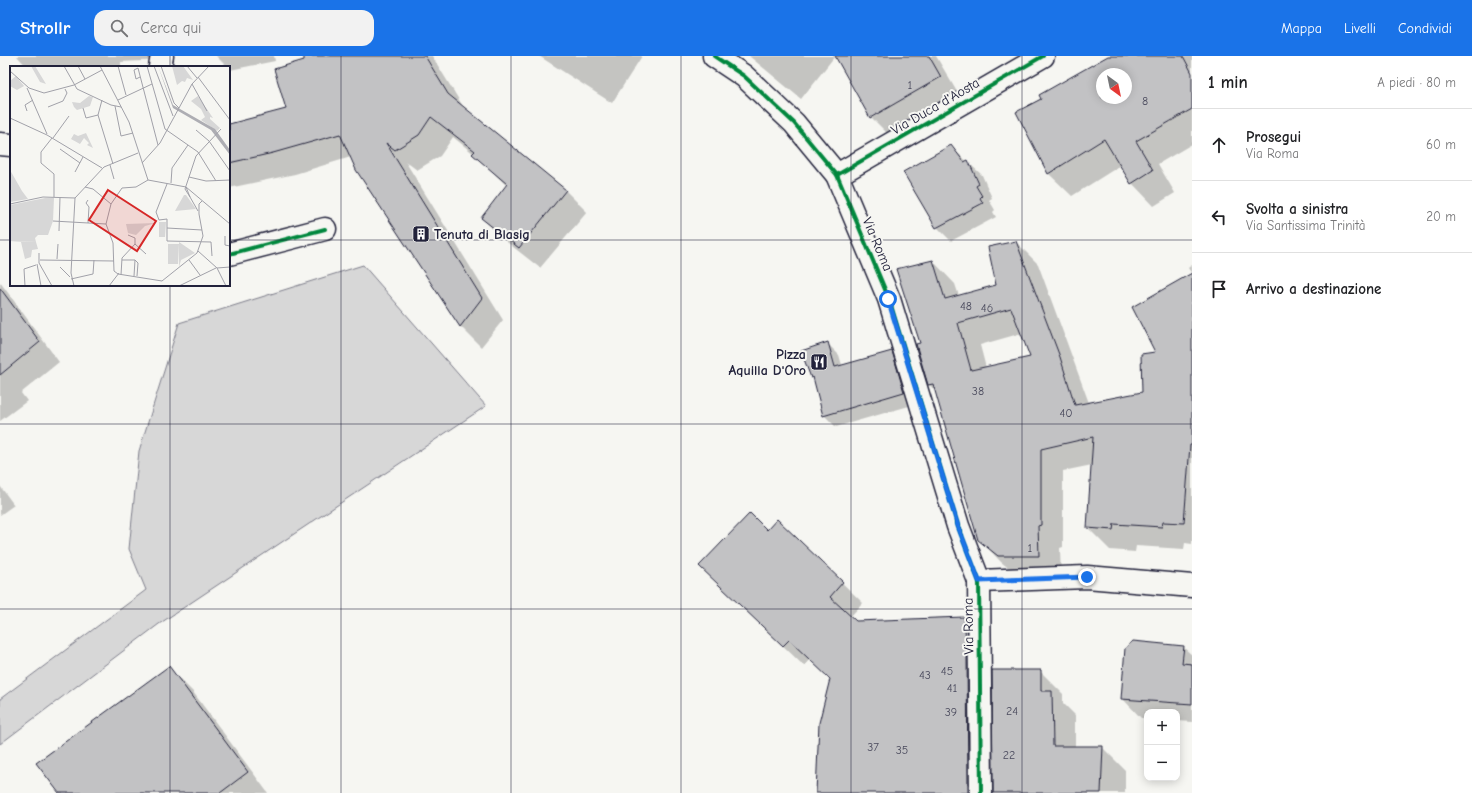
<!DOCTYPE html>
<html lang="it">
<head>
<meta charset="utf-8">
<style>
  :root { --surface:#fff; --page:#f2f2f2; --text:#202124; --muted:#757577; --line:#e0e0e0; --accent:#1a73e8 }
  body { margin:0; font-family:"Comic Neue",sans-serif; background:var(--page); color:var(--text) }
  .controls { position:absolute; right:12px; bottom:12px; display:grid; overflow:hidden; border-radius:8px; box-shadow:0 2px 10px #0003 }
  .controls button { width:36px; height:36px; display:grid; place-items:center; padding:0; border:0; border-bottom:1px solid var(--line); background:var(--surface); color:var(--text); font:20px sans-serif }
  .compass { position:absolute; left:1096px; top:12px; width:36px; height:36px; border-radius:50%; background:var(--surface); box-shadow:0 2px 10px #0003; rotate:147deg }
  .stop { position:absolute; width:12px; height:12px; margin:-9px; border:3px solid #1a73e8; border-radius:50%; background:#fff }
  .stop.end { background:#1a73e8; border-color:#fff; box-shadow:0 1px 4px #0008 }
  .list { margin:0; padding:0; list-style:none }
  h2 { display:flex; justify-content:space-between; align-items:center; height:52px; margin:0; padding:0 16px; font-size:17px }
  h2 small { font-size:13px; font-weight:400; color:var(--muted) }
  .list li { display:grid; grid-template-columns:26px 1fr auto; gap:12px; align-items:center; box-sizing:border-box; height:72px; padding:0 16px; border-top:1px solid var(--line) }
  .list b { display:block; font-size:15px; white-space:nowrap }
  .list p { margin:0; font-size:13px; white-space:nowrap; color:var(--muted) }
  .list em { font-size:13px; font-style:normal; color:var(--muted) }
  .icon { flex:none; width:22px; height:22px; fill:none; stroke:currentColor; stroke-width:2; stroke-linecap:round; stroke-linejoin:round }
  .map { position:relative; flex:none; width:1192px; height:737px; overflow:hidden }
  header { display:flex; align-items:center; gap:24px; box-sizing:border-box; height:56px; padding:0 20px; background:var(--accent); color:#fff }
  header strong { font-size:19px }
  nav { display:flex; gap:22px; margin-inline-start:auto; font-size:14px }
  .search { width:280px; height:36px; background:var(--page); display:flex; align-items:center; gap:10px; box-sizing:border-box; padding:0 14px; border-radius:12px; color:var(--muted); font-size:15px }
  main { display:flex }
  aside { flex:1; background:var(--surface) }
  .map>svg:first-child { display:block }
</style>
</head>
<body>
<header>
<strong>Strollr</strong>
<div class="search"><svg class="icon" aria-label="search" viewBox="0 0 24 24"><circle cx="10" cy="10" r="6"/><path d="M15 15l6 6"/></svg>Cerca qui</div>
<nav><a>Mappa</a><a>Livelli</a><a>Condividi</a></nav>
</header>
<main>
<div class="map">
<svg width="1192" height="737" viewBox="0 0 1192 737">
  <rect width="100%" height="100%" fill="#f6f6f2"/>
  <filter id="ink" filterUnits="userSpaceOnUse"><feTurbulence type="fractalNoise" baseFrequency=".025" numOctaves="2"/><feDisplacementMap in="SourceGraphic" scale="8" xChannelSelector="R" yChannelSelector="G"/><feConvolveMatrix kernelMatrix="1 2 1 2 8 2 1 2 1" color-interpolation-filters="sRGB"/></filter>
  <g filter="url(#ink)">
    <!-- park -->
    <path fill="#d7d7d7" stroke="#7c7c89" d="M363,209l123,141 -327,218 -159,120v-45l146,-109 -17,-41 10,-98 40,-128z"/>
    <!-- shadow -->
    <g fill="#0003" fill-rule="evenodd">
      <path d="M17,0h147v4l-43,2v5h-94z"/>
      <path d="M216,0h58l1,5 -45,9z"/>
      <path d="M321,0h111l32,52 102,83 21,21 -47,56 -37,-29 -21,-21 25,-32 -33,-32 -21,-17 -13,19 -23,14 -12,-9 98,159 -22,27 -21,-21 -109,-169 -56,17 -66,14v-63l58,-15z"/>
      <path d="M539,0h103l-30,47z"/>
      <path d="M749,0h86l-34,43z"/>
      <path d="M836,0h100l24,41 -69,40 -20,-20z"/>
      <path d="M1109,0h83v88l-34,20 17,29 -21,13 -22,-23 -11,-18 -49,31 -23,-22 -32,-61zM1102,18h24v24h-24z"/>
      <path d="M950,90l32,29 10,23 -3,2 6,10 -2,2 3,5 -45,24 -14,-14z"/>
      <path d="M1016,186l22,22 51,139 54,-10 13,-40 36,-79v270l-7,-1 -1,6 -48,-3 -1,6 -25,-2 -22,-22 4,-63 -29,6v76l-3,1 1,30h-40l-20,-16 -22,-23 -42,-147 -8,-7 -8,-41 12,-83 22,23 4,12 39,-11zM1022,277l9,24 -45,11 -6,-23z"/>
      <path d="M1192,209v9l-4,-6z"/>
      <path d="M0,226l59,80 -38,31 6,8 -27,20z"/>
      <path d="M827,287l12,12 3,10 49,-13 12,12 13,40 -80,23 -12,-12 -10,-35 -2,-3z"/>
      <path d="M0,430l14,19 -14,10z"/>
      <path d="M777,464l86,83 -13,14 6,5 108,-4 20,20 -3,155h-164l14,-113 -21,-21 -6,7 -83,-80z"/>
      <path d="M1183,591l9,8v67l-15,-1v-9h-30v6h-6l-19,-20z"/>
      <path d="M169,612l24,24 75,101h-208z"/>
      <path d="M1040,615l23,23v9l12,12v32h27l23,23v23h-122z"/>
    </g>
    <!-- building -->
    <g fill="#c2c2c4" stroke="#22223b" fill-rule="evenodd">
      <path d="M304,0h121l23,38 118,96 -47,58 -38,-30 26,-34 -35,-30 3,-3 -44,-34 -12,18 -24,15 -9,-7 96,155 -22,29 -104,-157 -16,-36 -67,19 -44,10v-39l57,-15 -12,-40 30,-9z"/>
      <path d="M835,0h94l12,21 -71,41z"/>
      <path d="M1108,0h75l9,17v36l-56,32 17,29 -22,14 -27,-45 -56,35 -32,-62 25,-13 -2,-4zM1102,18h24v24h-24z"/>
      <path d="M951,89l13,17 4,-2 11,24 -3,2 6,10 -2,2 3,5 -47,25 -33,-56z"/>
      <path d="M1016,185l44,116 15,48 67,-13 -1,-38 14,-2 -23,-45 60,-34v172h-2l-6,78 -21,-1 -1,5 -48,-3 -1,6 -26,-2 6,-91 -52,12v76l-3,1 1,30h-41l-20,-16 -45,-156 -5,1 -12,-41 4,-1 -24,-74 37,-9 12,39 51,-14 -8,-38zM1011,252l19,49 -59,13 -13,-47z"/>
      <path d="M0,232l40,54 -40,33z"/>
      <path d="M828,286l7,25 57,-16 12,41 -81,24 -10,-39 -2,1 -10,-27z"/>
      <path d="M750,457l17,17 10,-11 66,63 -13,15 26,24 108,-4 3,36 1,140h-152l3,-70 11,-44 -41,-39 -6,6 -84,-80z"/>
      <path d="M1133,585l51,5 -2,17 10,1v40l-71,-5 4,-51z"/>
      <path d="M169,610l79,106 -28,21h-161l-23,-30z"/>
      <path d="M992,614h49v21h11l1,55h50l-2,47h-108z"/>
    </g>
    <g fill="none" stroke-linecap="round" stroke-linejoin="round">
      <defs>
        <g id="minor">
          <path d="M160,11l2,-11"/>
          <path d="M0,88l11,1"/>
          <path d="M837,119l206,-119"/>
          <path d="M229,198l96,-25"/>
          <path d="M979,525l108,-4 105,9"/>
        </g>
        <path id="tertiary" d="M714,0l30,20 50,47 43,52 52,124 69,227 21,55 2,212"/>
      </defs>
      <!-- minor casing -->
      <use href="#minor" stroke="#22223b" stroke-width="25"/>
      <!-- tertiary casing -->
      <use href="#tertiary" stroke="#22223b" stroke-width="25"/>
      <!-- minor -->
      <use href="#minor" stroke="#f6f6f2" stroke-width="22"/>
      <!-- tertiary -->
      <use href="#tertiary" stroke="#f6f6f2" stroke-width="22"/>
      <defs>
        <g id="cycleway">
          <path d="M714,0l30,20 50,47 43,52 52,124 69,227 21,55 2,212"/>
          <path d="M837,119l206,-119"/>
          <path d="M229,198l96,-25"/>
        </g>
      </defs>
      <!-- cycleway casing -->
      <use href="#cycleway" stroke="#f6f6f2" stroke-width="6"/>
      <!-- cycleway -->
      <use href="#cycleway" stroke="#00873e" stroke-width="4"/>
    </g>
  </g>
  <g fill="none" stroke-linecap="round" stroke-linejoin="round" filter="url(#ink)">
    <!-- route -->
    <path stroke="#1a73e8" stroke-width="5" d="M888,243l70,227 21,55 108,-4"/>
  </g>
  <!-- grid -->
  <path fill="none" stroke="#22223b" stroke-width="1" stroke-opacity="0.55" d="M170,0v11M341,0v737M511,0v737M681,0v737M851,0v737M1022,0v737M0,184h11M229,184h963M170,229v508M0,368h1192M0,553h1192"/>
  <!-- icons -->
  <defs>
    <symbol id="building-square" viewBox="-11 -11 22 22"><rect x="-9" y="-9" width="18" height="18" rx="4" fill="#22223b" stroke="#f6f6f2"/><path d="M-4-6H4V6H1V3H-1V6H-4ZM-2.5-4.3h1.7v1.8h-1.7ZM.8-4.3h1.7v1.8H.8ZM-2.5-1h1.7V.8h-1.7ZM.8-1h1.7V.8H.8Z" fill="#fff"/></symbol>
    <symbol id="restaurant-square" viewBox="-11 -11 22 22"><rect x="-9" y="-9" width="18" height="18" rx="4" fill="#22223b" stroke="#f6f6f2"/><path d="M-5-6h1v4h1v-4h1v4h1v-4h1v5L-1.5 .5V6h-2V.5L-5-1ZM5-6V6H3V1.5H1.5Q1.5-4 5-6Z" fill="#fff"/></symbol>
  </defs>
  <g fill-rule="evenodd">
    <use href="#building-square" x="411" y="168" width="20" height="20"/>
    <use href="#restaurant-square" x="809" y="296" width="20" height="20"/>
  </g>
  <g text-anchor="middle" stroke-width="4" stroke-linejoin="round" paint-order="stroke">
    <!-- number labels -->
    <g font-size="12" fill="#4a4a5d">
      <text x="910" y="33">1</text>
      <text x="1145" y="49">8</text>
      <text x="966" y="254">48</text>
      <text x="987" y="256">46</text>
      <text x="978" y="339">38</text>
      <text x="1066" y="361">40</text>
      <text x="1030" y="496">1</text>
      <text x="947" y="619">45</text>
      <text x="925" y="623">43</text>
      <text x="952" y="636">41</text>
      <text x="1012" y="659">24</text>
      <text x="951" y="660">39</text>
      <text x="873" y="695">37</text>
      <text x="902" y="698">35</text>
      <text x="1009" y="703">22</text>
    </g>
    <!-- street labels -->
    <g font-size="14" fill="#22223b" stroke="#f6f6f2">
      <text transform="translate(935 50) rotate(-30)" y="5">Via Duca d'Aosta</text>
      <text transform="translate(878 188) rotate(67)" y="5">Via Roma</text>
      <text transform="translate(968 570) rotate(-91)" y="5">Via Roma</text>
    </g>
    <!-- poi labels -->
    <g font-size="14" font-weight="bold" fill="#22223b" stroke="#f6f6f2" text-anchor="start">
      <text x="434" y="183">Tenuta di Blasig</text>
      <text x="806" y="303" text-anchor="end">Pizza<tspan x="806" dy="16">Aquilla D'Oro</tspan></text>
    </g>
  </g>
  <!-- overview -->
  <g transform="translate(10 10)">
    <rect width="220" height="220" fill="#f6f6f2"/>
    <path d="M162,0h11l10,14 -6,-2 -2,4 -3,-1 -5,4zM188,30l15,22 -3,-1v2l10,9 -3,3 -16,-11 4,-3 -4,-8 -10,-8zM76,67l7,15 -6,-3 2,-2 -5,-5 -4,6 -9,-5 3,-5 4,2zM0,104l12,21 6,8 -18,3zM149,156h7l-1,15h-6zM0,175l26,1 2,7 -6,1 -1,7 -6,2 -4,-17zM169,176l16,11 -14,7 -2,7z" fill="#d7d7d7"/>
    <path d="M21,0h4l11,18 -6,-2zM6,10l8,10 -7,4 -7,-4v-5z" fill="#d7d7d7"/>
    <path d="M79,30l4,1 -3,9 -13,4 -3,-3 -2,-5 8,1zM174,129h2l10,14 -21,2zM35,132h9l-1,23 -5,14h-10l-3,3 1,4 -26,-1v-36zM146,157l-11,3 -9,9 -8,-2 -2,-9zM158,178h11l-1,20h-10z" fill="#d7d7d7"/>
    <path d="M148,0l15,39 42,24 15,21v5l-19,-25 -38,-22z" fill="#adadb3"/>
    <path fill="none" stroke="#a1a1a9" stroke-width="1" d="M54,0l13,23 34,16 10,2M68,0l7,13M90,0l29,56 19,58 38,7 44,37M108,0l8,29M137,0l18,63 33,23 18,29M144,0l19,50M151,0l13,37 5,5M177,0l10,12M0,5l19,17 15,5 30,-8 28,-15M130,11l-4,2 -2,-9 4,-2 20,77M188,11l32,43M182,18l15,27M17,22l20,46M92,34l-4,15 15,49M108,34l34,-16M105,40l6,30 12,-3M38,41l15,-6 4,-8 -2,-4M73,42l3,10 12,-3M17,45l-2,-6 8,-5M0,52l37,17 55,33M186,64l13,11 21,30M42,72l-11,14v11l13,11v23M43,72l16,-22M50,83l20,14M132,97l18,-20 32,-59 17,-18M100,99l4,14M65,106l8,-15M179,111l17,4 24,-1M138,114l-12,7 -14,1 -11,16 -5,20 7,19 1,28 4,3 44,7 35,-28 6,-17 -4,-22v-10l3,-3M161,117l1,-15 16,-23M157,118l-11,28 3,8 8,-1v9l35,2M75,121l8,2 18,15M176,121l4,10 -5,-8 11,-33 25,-27M180,131l8,14M0,138l33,-7 32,1M43,155l53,3M78,157l1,-16 -3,-4 2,-3M157,162v13l44,1 1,14M49,165l1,-34M215,170v9l5,1M125,178l11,10M188,185l19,17 9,18M29,187v10l13,23M47,193l1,-15M30,194l74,1M112,194h13M125,194l3,3 -1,13M179,194l11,15M27,198l4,22M50,201l10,10M207,202l13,-1M111,209l1,-17 13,-14v-6l-7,-3M124,210l1,-16M61,213l22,-5 1,-14M15,220l-1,-17 12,-4M64,220l-3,-13 4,-75 29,-31 34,-14M99,220l10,-13M169,220l37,-18"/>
    <path fill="#d62828" fill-opacity="0.15" stroke="#d62828" stroke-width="2" d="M98,124l48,31 -19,30 -48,-31z"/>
    <rect width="220" height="220" fill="none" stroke="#22223b" stroke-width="2"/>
  </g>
</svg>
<div class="controls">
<button>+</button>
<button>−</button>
</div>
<svg class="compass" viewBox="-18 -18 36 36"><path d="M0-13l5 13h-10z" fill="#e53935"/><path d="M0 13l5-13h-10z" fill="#757577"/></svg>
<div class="stop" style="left:888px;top:243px"></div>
<div class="stop end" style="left:1087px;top:521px"></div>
</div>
<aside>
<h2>1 min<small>A piedi · 80 m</small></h2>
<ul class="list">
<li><svg class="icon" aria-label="ahead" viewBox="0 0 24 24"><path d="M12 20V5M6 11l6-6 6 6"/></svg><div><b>Prosegui</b><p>Via Roma</p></div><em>60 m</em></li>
<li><svg class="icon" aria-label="left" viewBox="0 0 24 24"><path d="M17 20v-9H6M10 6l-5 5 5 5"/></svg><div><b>Svolta a sinistra</b><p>Via Santissima Trinità</p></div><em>20 m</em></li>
<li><svg class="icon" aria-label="arrive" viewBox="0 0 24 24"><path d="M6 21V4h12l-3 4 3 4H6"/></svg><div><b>Arrivo a destinazione</b></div></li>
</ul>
</aside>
</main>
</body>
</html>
